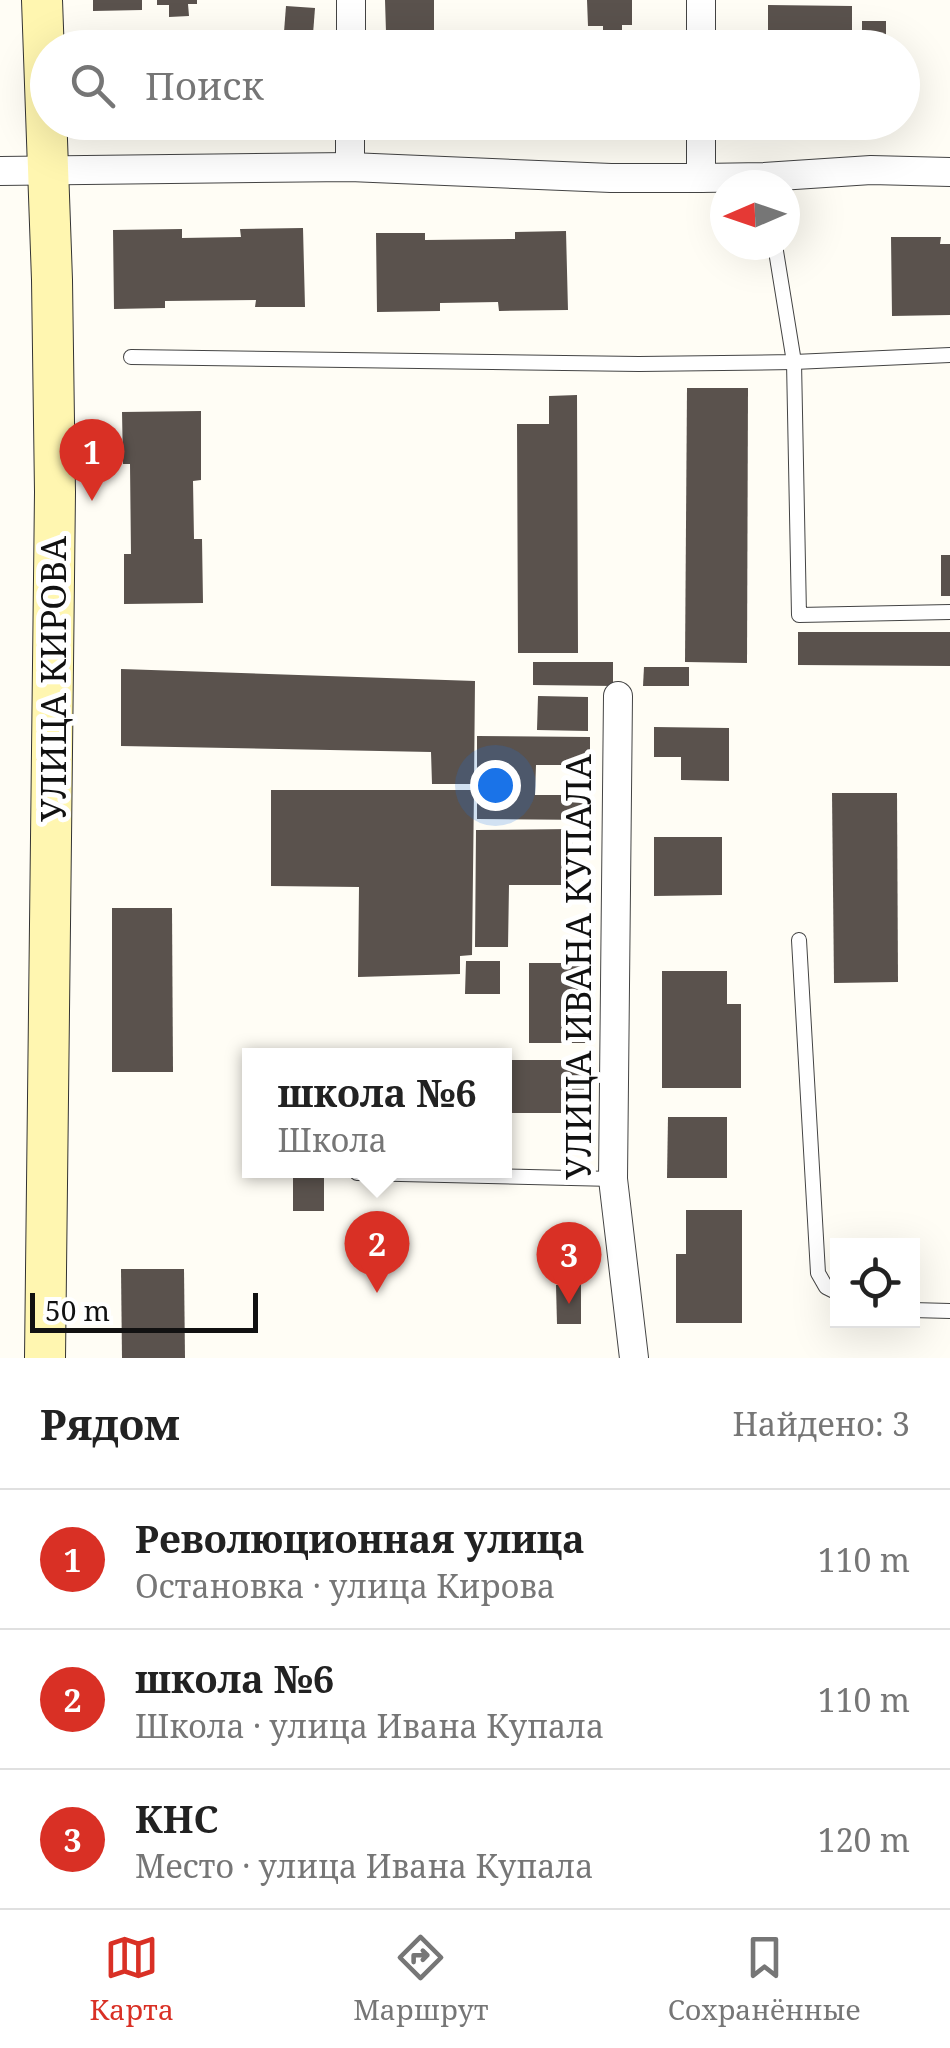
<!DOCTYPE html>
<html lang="ru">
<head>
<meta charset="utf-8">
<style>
  :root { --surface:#fff; --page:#f6f6f6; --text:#222; --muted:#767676; --line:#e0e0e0; --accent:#d93025 }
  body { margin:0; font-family:"Noto Serif",serif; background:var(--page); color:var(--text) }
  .controls { position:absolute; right:30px; bottom:30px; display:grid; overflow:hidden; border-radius:0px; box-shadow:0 10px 40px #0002 }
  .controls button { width:90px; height:90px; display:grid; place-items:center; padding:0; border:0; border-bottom:2px solid var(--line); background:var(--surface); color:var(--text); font:50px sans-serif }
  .compass { position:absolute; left:710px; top:170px; width:90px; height:90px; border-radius:50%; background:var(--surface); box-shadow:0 10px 40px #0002; rotate:268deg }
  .scale { position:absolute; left:30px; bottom:25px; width:228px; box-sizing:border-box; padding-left:10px; border:5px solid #111; border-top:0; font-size:28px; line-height:35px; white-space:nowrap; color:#111; -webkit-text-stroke:8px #fff; paint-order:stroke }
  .you { position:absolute; left:495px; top:785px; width:35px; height:35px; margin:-25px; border:8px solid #fff; border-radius:50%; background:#1a73e8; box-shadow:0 0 0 15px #1a73e833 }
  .badge { display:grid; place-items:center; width:65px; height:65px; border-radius:50%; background:var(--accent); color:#fff; font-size:32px; font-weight:700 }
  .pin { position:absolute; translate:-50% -82px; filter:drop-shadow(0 2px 5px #0008) }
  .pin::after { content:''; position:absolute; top:52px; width:35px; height:30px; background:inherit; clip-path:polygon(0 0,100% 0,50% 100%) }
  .popup { position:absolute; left:242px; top:1048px; width:270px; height:130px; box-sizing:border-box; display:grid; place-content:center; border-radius:0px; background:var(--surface); filter:drop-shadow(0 2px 8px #0005); font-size:32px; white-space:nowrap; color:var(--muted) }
  .popup b { font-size:38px; color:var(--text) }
  .popup::after { content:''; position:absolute; left:50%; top:100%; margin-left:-20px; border:20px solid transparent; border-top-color:var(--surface) }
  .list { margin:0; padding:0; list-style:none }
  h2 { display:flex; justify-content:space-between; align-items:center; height:130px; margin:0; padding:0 40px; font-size:42px }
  h2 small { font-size:32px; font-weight:400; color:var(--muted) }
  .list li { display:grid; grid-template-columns:65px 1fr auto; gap:30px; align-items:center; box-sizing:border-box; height:140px; padding:0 40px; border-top:2px solid var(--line) }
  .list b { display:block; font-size:38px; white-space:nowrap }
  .list p { margin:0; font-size:32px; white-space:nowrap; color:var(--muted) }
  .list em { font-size:32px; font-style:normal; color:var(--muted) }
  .icon { flex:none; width:55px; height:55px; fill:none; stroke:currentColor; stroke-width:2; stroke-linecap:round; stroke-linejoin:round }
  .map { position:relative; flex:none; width:950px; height:1358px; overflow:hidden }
  .search { position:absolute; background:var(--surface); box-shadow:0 10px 40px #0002; left:30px; right:30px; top:30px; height:110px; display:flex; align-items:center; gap:25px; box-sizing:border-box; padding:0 35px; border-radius:55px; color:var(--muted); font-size:38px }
  .sheet { height:550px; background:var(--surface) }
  nav { display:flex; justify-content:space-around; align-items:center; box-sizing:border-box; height:140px; border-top:2px solid var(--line); background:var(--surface); font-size:28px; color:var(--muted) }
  nav a { display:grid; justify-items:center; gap:5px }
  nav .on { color:var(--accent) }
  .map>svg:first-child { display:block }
</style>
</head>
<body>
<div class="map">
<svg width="950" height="1358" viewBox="0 0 950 1358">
  <rect width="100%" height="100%" fill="#fffdf5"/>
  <!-- building -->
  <g fill="#5a524d">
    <path d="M93,0h49v10l-49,1z"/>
    <path d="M157,0h40v4h-9l1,12 -20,1v-12h-12z"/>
    <path d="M385,0h49v32h-19v6h-13v-6h-16z"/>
    <path d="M587,0h45v25h-10v9h-19v-8h-15z"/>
    <path d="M768,5l84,1v42h-84z"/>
    <path d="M286,6l29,2 -3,39 -29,-2z"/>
    <rect x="862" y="21" width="24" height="27"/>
    <path d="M162,38v10h-69v-7z"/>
    <path d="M303,228l2,79h-50l1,-7 -91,1v7l-51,1 -1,-79 69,-1v9l59,-1 -1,-8z"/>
    <path d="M566,231l2,79 -69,1 -1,-9 -58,1v8l-63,1 -1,-79h49v7l90,-1v-7z"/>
    <path d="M891,237h50l-1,7h10v71l-58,1z"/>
    <path d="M687,388h61l-1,275 -62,-1z"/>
    <path d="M577,395l1,258h-60l-1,-229h32v-28z"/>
    <path d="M201,411v69l-8,1 1,58h8l1,64 -79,1v-50h7l-1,-90h-7l-1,-52z"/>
    <rect x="941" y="555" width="9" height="41"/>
    <path d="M798,632h152v34l-152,-1z"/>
    <path d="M533,662h80v24l-80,-1z"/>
    <path d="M644,667h45v19h-46z"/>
    <path d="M121,669l354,12 -1,103h-42l-1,-32 -310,-6z"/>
    <path d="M538,696l50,1v34l-51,-1z"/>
    <path d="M654,727l75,1v53l-48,-1v-23h-27z"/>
    <path d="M477,736l113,1v28h-54l-1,30h54l1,25 -113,-1z"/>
    <path d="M271,790h203l-2,165 -12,1v18l-102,3 1,-90 -88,-1z"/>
    <path d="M832,793h65l1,189 -64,1z"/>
    <path d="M573,829v56h-64l-1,62h-33l1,-117z"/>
    <path d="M654,837h68v58l-68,1z"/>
    <path d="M112,908h60l1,164h-61z"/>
    <path d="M466,961h34v33h-35z"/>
    <rect x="529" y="963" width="57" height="80"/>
    <path d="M662,971h65v33h14v84h-79z"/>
    <rect x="510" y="1060" width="77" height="53"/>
    <path d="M668,1117h59v61h-60z"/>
    <rect x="293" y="1170" width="31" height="41"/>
    <path d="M686,1210h56v113h-66v-69h10z"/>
    <path d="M121,1269h63l1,89h-63z"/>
    <path d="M581,1284v40h-24l-1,-39z"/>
  </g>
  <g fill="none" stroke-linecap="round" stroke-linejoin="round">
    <defs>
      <g id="service">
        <path d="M775,245l19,117 5,253 151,-3"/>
        <path d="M131,357l508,7 155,-2 156,-7"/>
        <path d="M799,940l19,333 8,14 12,6"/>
        <path d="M357,1173l256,6"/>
        <path d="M912,1310l38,1"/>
      </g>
      <g id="minor">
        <path d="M701,0v48"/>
        <path d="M351,48v-48"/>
        <path d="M701,122v56"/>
        <path d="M350,167v-45"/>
        <path d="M0,171l350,-4 261,11h90l63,-1 107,-7 79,2"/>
        <path d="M618,696l-5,483 21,179"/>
      </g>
      <path id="secondary" d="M42,0l10,280 3,212 -10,866"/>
    </defs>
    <!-- service casing -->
    <use href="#service" stroke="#444" stroke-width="16"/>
    <!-- minor casing -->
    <use href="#minor" stroke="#444" stroke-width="30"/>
    <!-- secondary casing -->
    <use href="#secondary" stroke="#333" stroke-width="42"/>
    <!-- service -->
    <use href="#service" stroke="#fff" stroke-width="14"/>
    <!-- minor -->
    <use href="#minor" stroke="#fff" stroke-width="28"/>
    <!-- secondary -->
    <use href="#secondary" stroke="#fff6b0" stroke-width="40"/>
  </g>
  <g text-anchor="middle" stroke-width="10" stroke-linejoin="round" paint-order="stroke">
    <!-- street labels -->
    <g font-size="35" fill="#111" stroke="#fff">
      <text transform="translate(54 679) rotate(-90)" y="12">УЛИЦА КИРОВА</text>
      <text transform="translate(579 967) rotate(-90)" y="12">УЛИЦА ИВАНА КУПАЛА</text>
    </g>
  </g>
</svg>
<div class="controls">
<button><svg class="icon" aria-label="locate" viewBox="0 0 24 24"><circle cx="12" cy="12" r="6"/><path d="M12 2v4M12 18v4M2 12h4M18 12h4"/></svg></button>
</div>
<svg class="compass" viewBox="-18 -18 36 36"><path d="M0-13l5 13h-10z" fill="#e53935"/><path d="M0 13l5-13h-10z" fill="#767676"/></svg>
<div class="scale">50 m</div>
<div class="you"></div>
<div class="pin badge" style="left:92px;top:501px">1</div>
<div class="pin badge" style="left:377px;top:1293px">2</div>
<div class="popup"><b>школа №6</b>Школа</div>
<div class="pin badge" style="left:569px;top:1304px">3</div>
<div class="search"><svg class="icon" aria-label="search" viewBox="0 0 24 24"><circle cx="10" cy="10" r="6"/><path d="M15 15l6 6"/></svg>Поиск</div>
</div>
<section class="sheet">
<h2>Рядом<small>Найдено: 3</small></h2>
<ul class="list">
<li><span class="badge">1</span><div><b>Революционная улица</b><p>Остановка · улица Кирова</p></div><em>110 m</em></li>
<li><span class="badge">2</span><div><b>школа №6</b><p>Школа · улица Ивана Купала</p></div><em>110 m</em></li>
<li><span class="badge">3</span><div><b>КНС</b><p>Место · улица Ивана Купала</p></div><em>120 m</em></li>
</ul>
</section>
<nav>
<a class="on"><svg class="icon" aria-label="map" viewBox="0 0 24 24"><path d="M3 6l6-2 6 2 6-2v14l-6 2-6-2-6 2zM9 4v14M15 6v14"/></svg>Карта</a>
<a><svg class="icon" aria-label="directions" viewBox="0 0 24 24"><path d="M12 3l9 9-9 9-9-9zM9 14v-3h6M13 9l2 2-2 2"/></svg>Маршрут</a>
<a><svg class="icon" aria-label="saved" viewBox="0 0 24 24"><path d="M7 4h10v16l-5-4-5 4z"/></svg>Сохранённые</a>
</nav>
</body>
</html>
